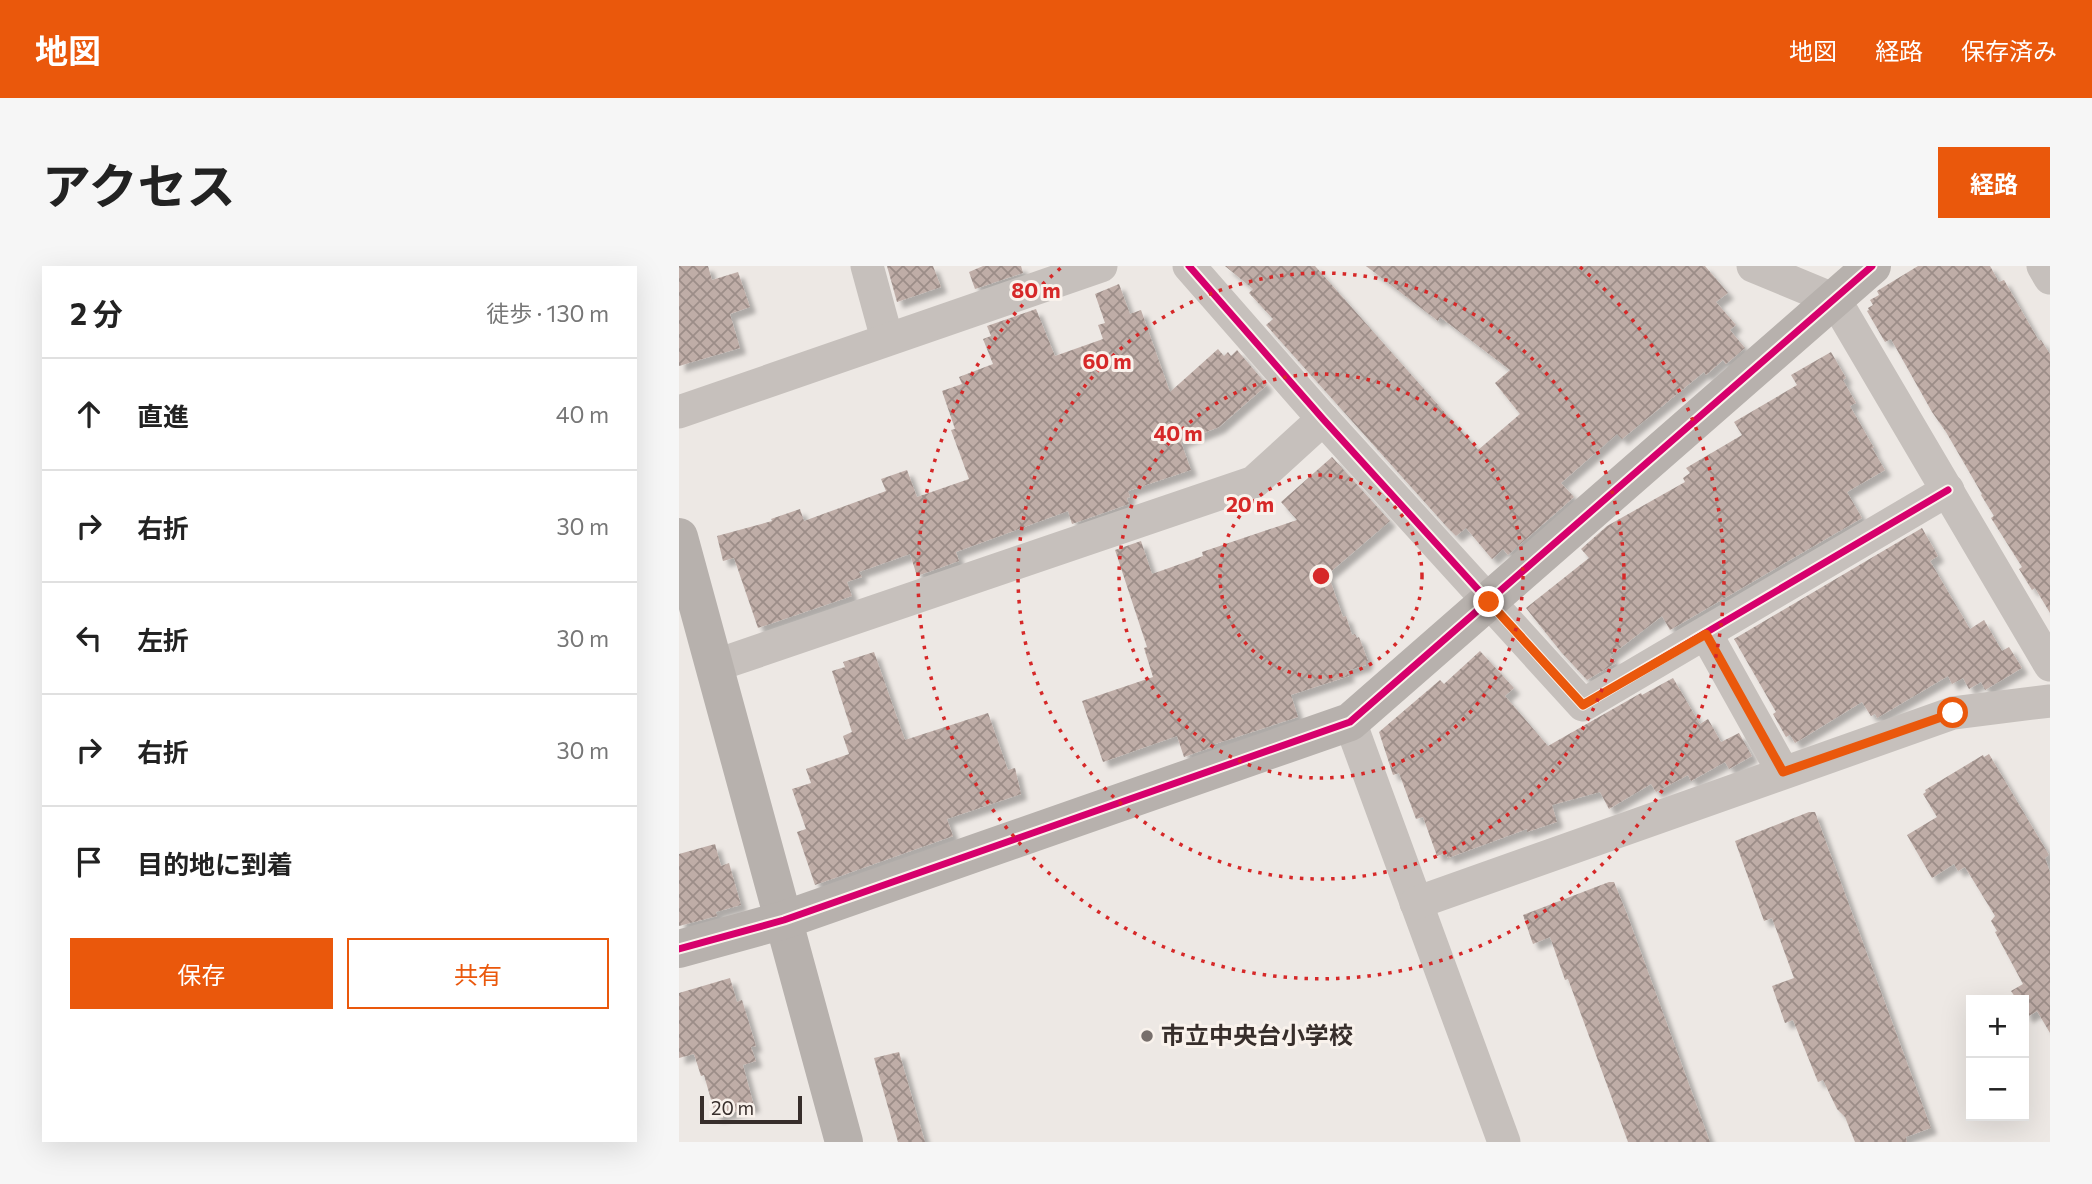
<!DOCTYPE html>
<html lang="ja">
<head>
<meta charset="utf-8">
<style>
  :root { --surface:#fff; --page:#f6f6f6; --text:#222; --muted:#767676; --line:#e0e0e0; --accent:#ea580c }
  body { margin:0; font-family:Commissioner,"Noto Sans JP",sans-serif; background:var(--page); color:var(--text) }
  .controls { position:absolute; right:21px; bottom:21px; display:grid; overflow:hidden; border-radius:0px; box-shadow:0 7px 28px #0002 }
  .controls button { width:63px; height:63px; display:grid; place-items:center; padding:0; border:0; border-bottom:2px solid var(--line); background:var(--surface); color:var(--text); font:35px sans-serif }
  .scale { position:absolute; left:21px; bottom:18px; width:102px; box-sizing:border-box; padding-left:7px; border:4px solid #372e2b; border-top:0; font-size:19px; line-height:24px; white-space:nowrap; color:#372e2b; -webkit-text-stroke:5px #f9f2ec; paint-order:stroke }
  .stop { position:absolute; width:21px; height:21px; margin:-16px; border:5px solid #ea580c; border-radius:50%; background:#fff }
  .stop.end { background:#ea580c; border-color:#fff; box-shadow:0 2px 7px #0008 }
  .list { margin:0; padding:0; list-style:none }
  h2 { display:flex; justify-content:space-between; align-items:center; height:91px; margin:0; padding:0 28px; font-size:30px }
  h2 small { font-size:23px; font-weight:400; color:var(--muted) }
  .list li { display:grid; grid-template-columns:46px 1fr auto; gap:21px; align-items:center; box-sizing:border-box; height:112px; padding:0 28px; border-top:2px solid var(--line) }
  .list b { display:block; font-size:26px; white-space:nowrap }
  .list em { font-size:23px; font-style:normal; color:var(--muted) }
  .actions { display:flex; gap:14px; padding:21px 28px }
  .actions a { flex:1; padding:16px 0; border:2px solid var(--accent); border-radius:0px; text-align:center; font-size:24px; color:var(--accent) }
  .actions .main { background:var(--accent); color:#fff }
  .icon { flex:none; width:38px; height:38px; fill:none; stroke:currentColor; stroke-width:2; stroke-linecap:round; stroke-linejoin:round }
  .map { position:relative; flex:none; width:1371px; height:876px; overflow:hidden; border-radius:0px }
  header { display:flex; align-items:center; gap:42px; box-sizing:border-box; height:98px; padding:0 35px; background:var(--accent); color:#fff }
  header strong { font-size:33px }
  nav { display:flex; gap:38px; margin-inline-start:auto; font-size:24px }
  .intro { display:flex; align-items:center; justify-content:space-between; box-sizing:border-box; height:168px; padding:0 42px }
  h1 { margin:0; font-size:49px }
  .button { padding:18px 32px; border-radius:0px; background:var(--accent); color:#fff; font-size:24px; font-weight:700 }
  main { display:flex; gap:42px; padding:0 42px }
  aside { flex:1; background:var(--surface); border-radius:0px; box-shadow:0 7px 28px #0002 }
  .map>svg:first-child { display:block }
</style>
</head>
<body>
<header>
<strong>地図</strong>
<nav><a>地図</a><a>経路</a><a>保存済み</a></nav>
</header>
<div class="intro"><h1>アクセス</h1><a class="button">経路</a></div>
<main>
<aside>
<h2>2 分<small>徒歩 · 130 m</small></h2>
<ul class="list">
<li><svg class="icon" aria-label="ahead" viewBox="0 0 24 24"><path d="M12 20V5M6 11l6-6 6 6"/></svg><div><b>直進</b></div><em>40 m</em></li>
<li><svg class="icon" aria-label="right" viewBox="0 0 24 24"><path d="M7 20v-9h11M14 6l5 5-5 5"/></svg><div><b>右折</b></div><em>30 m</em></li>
<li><svg class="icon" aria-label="left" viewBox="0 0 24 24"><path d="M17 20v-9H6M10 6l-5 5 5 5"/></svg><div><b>左折</b></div><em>30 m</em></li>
<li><svg class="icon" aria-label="right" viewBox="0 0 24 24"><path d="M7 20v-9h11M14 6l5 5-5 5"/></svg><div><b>右折</b></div><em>30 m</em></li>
<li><svg class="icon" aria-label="arrive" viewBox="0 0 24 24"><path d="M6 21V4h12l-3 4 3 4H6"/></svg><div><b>目的地に到着</b></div></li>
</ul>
<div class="actions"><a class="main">保存</a><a>共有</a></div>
</aside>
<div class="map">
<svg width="1371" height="876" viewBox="0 0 1371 876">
  <defs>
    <pattern id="building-cross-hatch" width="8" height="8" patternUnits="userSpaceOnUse" patternTransform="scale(1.75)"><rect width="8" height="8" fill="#bfada7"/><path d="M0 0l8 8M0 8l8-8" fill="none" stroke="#9c8d88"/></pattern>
    <filter id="shadow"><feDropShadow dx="6" dy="6" stdDeviation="2" flood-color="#0004"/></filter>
  </defs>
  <rect width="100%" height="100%" fill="#ede8e4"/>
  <!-- building -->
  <g fill="url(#building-cross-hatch)" filter="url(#shadow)">
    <path d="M0,0h29l4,14 26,-8 12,35 -20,7 10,34 -61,18z"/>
    <path d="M208,0h46l8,21 -44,15z"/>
    <path d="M304,0h38l2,7 -48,16 -6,-17z"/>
    <path d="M546,0h90l163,184 42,-36 -25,-31 15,-13 -70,-53 -2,4 -72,-55h339l23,27 -12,9 20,23 -6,5 15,18 -19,16 -3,-4 -17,15 -2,-3 -82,67 -5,-5 -56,49 13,14 -66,58 -5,-6 -11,10 -26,-31 -10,8 -10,-10 -180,-201 7,-6 -24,-26 4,-4z"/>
    <path d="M1239,0h72l9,16 5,-2 35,61 2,-1 9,14v259l-15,-25 -3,2 -13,-21 3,-2 -31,-49 3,-2 -13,-21 1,-1 -36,-62 -14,-20 -41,-73 -6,3 -18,-31 2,-1 -1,-2 5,-3 -3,-5 9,-5 -2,-4z"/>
    <path d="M440,18l11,30 11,-4 29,82 48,-43 6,7 4,-4 3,4 6,-6 30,35 -48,42 -38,15 10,28 -63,21 2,6 -3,1 2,6 -57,20 -4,-13 -112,41 3,9 -42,15 -7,-22 -51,18 3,5 -15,5 5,14 -94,32 -24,-70 -11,3 -6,-25 55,-15 -1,-2 29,-10 4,12 82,-30 -5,-12 26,-9 10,27 52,-18 -18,-49 4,-1 -13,-38 20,-7 -3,-7 34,-13 -10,-25 8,-3 -4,-10 49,-17 19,47 48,-17 -5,-14 7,-2 -10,-29z"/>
    <path d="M1152,86l15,26 -3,2 13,23 -6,3 24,42h-2l13,22 -38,22 15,26 -192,112 -8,-14 -52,40 6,7 -29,17 -26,-28 -35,-44 63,-50 -8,-9 26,-23 78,-44 -2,-4 7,-5 -4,-5 56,-33 -8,-13 63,-37 -6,-10z"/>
    <path d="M653,191l58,64 -62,53 15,43 3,-1 6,19 3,-1 2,4 2,-1 9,24h-2v4l-19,6 2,5 -58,19 7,22 -83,27v2l-31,11 -7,-21 -74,26 -21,-61 71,-24 -9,-29 3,-1 -32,-97 26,-9 11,33 51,-18 -1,-4 95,-32 -16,-18z"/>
    <path d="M1243,262l16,28 -8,5 40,68 14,-9 18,31 7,-4 13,21 -37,22 -4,-8 -12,7 -6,-11 -11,6 -4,-8 -71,42 -2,-4 -4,2 -9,-14 -67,41 -5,-8 -4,2 -13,-23 3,-2 -42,-73z"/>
    <path d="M801,385l34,37 -9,8 43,50 93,-53 1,2 31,-17 27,46 8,-5 13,23 18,-9 13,23 -23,13 -4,-7 -34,19 -3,-6 -32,17 -5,-8 -42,25 -9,-17 -48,13 5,17 -30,10v-3l-79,29 -2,-5 -9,3 -14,-39 -7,2 -17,-46 -6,2 -14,-43 61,-52 4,4z"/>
    <path d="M195,386l31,88 83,-27 20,57 7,-2 6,26 -74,25 6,17 -138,49 -18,-53 9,-3 -14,-40 19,-6 -5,-14 43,-15 -6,-18 9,-4 -20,-61 13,-4 -2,-5z"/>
    <path d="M1310,488l60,101 -4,3 5,14v161l-13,-22 -10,6 -3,-5v-12h-7l-6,-9 12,-7 -28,-52 2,-1 -6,-10 4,-5 -30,-49 -7,4 -4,-7 -22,14 -25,-43 30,-18 -14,-23 3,-2 -1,-2 58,-35 1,2z"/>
    <path d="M1130,546h6l116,316 -25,9 1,5h-52l-10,-25 -8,-8 -14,-29 -5,2 -25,-62 -8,3 -13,-37 22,-8 -22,-60 -8,3 -29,-80z"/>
    <path d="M36,578l6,22 8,-3 12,42 -25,7 1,4 -38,10v-72z"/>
    <path d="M930,616h5l13,32 83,228h-82l-60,-163 -3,1 -15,-43 -17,7 -10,-29z"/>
    <path d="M51,712l7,24 5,-2 14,46 -5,1 5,14 -13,4 11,41 -38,11 -12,-42 -3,1 -7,-22 -15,4v-65z"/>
    <path d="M220,786l26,90h-27l-24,-84z"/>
  </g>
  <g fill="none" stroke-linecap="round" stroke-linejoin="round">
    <!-- street -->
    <g stroke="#c6c0bc" stroke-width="33">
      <path d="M188,0l20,73"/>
      <path d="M510,0l134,153 260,286 365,-215"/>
      <path d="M1074,0l82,34 215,365"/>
      <path d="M1364,0l7,12"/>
      <path d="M0,146l422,-146"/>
      <path d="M1027,368l77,138"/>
      <path d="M35,400l540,-184 69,-63"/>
      <path d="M671,456l154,420"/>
      <path d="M737,637l537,-190 97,-12"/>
    </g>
    <!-- secondary -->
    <g stroke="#b7b1ad" stroke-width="38">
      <path d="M0,271l165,605"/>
      <path d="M0,683l105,-29 566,-198 522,-456"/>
    </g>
    <defs>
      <g id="cycleway">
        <path d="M510,0l134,153 260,286 365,-215"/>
        <path d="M0,683l105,-29 566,-198 522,-456"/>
      </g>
    </defs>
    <!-- cycleway casing -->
    <use href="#cycleway" stroke="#f9f2ec" stroke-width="11"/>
    <!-- cycleway -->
    <use href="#cycleway" stroke="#d6006c" stroke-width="7"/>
  </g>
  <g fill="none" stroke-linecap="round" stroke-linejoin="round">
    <!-- route -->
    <path stroke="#ea580c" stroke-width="9" d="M810,336l94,103 123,-71 77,138 170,-59"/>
  </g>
  <!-- distance rings -->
  <g fill="none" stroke="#d62828" stroke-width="3.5" stroke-dasharray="3.5 7">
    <circle cx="642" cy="310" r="101"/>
    <circle cx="642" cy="310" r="202"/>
    <circle cx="642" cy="310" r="303"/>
    <path d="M901 1A403 403 0 1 1 383 1"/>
  </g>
  <!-- markers -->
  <circle fill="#776f6c" stroke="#f9f2ec" stroke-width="2.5" cx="468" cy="770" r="7"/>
  <g text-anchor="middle" stroke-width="6" stroke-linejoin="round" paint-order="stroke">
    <!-- poi labels -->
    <g font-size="24" font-weight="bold" fill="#372e2b" stroke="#f9f2ec" text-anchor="start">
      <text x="482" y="778">市立中央台小学校</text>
    </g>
  </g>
  <circle cx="642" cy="310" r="10" fill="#d62828" stroke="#f9f2ec" stroke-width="3.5"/>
  <g font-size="21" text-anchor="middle" font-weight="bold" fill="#d62828" stroke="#f9f2ec" stroke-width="6" stroke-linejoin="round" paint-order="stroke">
    <text x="357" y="32">80 m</text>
    <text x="428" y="103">60 m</text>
    <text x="499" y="175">40 m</text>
    <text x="571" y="246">20 m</text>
  </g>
</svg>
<div class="controls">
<button>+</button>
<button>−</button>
</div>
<div class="scale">20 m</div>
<div class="stop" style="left:1274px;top:447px"></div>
<div class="stop end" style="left:810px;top:336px"></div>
</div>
</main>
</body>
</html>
